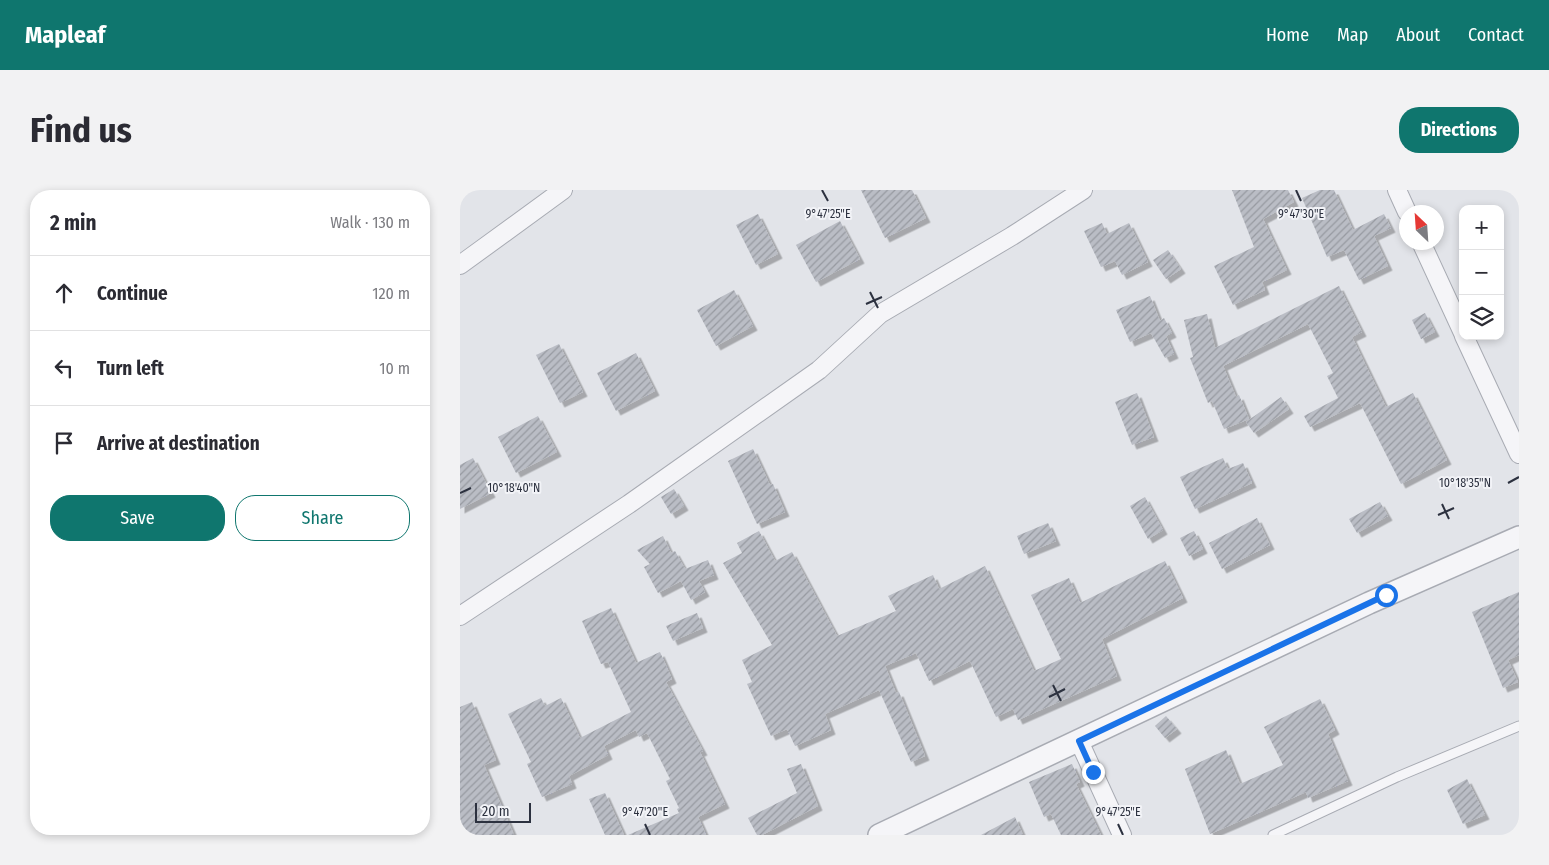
<!DOCTYPE html>
<html lang="en">
<head>
<meta charset="utf-8">
<style>
  :root { --surface:#fff; --page:#f2f2f3; --text:#2b2b33; --muted:#7c7c81; --line:#e1e1e2; --accent:#0f766e }
  body { margin:0; font-family:"Fira Sans Condensed",sans-serif; background:var(--page); color:var(--text) }
  .controls { position:absolute; right:15px; top:15px; display:grid; overflow:hidden; border-radius:10px; box-shadow:0 2px 8px #0003 }
  .controls button { width:45px; height:45px; display:grid; place-items:center; padding:0; border:0; border-bottom:1px solid var(--line); background:var(--surface); color:var(--text); font:25px sans-serif }
  .compass { position:absolute; left:939px; top:15px; width:45px; height:45px; border-radius:50%; background:var(--surface); box-shadow:0 2px 8px #0003; rotate:335deg }
  .scale { position:absolute; left:15px; bottom:12px; width:56px; box-sizing:border-box; padding-left:5px; border:2px solid #2c313f; border-top:0; font-size:14px; line-height:18px; white-space:nowrap; color:#2c313f; -webkit-text-stroke:4px #f2f3f7; paint-order:stroke }
  .stop { position:absolute; width:15px; height:15px; margin:-11px; border:4px solid #1a73e8; border-radius:50%; background:#fff }
  .stop.end { background:#1a73e8; border-color:#fff; box-shadow:0 1px 5px #0008 }
  .list { margin:0; padding:0; list-style:none }
  h2 { display:flex; justify-content:space-between; align-items:center; height:65px; margin:0; padding:0 20px; font-size:21px }
  h2 small { font-size:16px; font-weight:400; color:var(--muted) }
  .list li { display:grid; grid-template-columns:32px 1fr auto; gap:15px; align-items:center; box-sizing:border-box; height:75px; padding:0 20px; border-top:1px solid var(--line) }
  .list b { display:block; font-size:19px; white-space:nowrap }
  .list em { font-size:16px; font-style:normal; color:var(--muted) }
  .actions { display:flex; gap:10px; padding:15px 20px }
  .actions a { flex:1; padding:11px 0; border:1px solid var(--accent); border-radius:20px; text-align:center; font-size:18px; color:var(--accent) }
  .actions .main { background:var(--accent); color:#fff }
  .icon { flex:none; width:28px; height:28px; fill:none; stroke:currentColor; stroke-width:2; stroke-linecap:round; stroke-linejoin:round }
  .map { position:relative; flex:none; width:1059px; height:645px; overflow:hidden; border-radius:20px }
  header { display:flex; align-items:center; gap:30px; box-sizing:border-box; height:70px; padding:0 25px; background:var(--accent); color:#fff }
  header strong { font-size:24px }
  nav { display:flex; gap:28px; margin-inline-start:auto; font-size:18px }
  .intro { display:flex; align-items:center; justify-content:space-between; box-sizing:border-box; height:120px; padding:0 30px }
  h1 { margin:0; font-size:35px }
  .button { padding:12px 22px; border-radius:20px; background:var(--accent); color:#fff; font-size:18px; font-weight:700 }
  main { display:flex; gap:30px; padding:0 30px }
  aside { flex:1; background:var(--surface); border-radius:20px; box-shadow:0 2px 8px #0003 }
  .map>svg:first-child { display:block }
</style>
</head>
<body>
<header>
<strong>Mapleaf</strong>
<nav><a>Home</a><a>Map</a><a>About</a><a>Contact</a></nav>
</header>
<div class="intro"><h1>Find us</h1><a class="button">Directions</a></div>
<main>
<aside>
<h2>2 min<small>Walk · 130 m</small></h2>
<ul class="list">
<li><svg class="icon" aria-label="ahead" viewBox="0 0 24 24"><path d="M12 20V5M6 11l6-6 6 6"/></svg><div><b>Continue</b></div><em>120 m</em></li>
<li><svg class="icon" aria-label="left" viewBox="0 0 24 24"><path d="M17 20v-9H6M10 6l-5 5 5 5"/></svg><div><b>Turn left</b></div><em>10 m</em></li>
<li><svg class="icon" aria-label="arrive" viewBox="0 0 24 24"><path d="M6 21V4h12l-3 4 3 4H6"/></svg><div><b>Arrive at destination</b></div></li>
</ul>
<div class="actions"><a class="main">Save</a><a>Share</a></div>
</aside>
<div class="map">
<svg width="1059" height="645" viewBox="0 0 1059 645">
  <defs>
    <pattern id="building-hatch" width="6" height="6" patternUnits="userSpaceOnUse" patternTransform="scale(1.25)"><rect width="6" height="6" fill="#babdc5"/><path d="M-1 1l2-2M0 6l6-6M5 7l2-2" fill="none" stroke="#979aa1"/></pattern>
    <filter id="shadow"><feDropShadow dx="4.5" dy="4.5" stdDeviation="0" flood-color="#0004"/></filter>
  </defs>
  <rect width="100%" height="100%" fill="#e2e4e9"/>
  <!-- building -->
  <g fill="url(#building-hatch)" filter="url(#shadow)">
    <path d="M401,0h51l14,28 -41,20z"/>
    <path d="M772,0h56l6,12 -31,17 24,51 -25,12 3,8 -32,15 -19,-39 40,-19z"/>
    <path d="M860,0h14l19,40 31,-16 7,14 -17,8 14,30 -29,14 -15,-30 -17,7 -25,-59z"/>
    <path d="M298,24l20,40 -22,11 -20,-40z"/>
    <path d="M380,31l20,38 -44,23 -20,-37z"/>
    <path d="M642,33l5,11 22,-11 19,39 -26,13 -7,-14 -14,6 -17,-36z"/>
    <path d="M708,60l13,19 -15,10 -13,-19z"/>
    <path d="M879,96l23,46 -10,5 34,70 27,-14 34,67 -46,24 -41,-81 -50,24 -6,-11 34,-18 -11,-22 6,-3 -25,-49 -85,42 13,31 3,-2 10,24 -25,10 -12,-28 -4,2 -18,-45 3,-1 -9,-37 23,-6 8,34z"/>
    <path d="M274,100l19,36 -37,20 -19,-36z"/>
    <path d="M690,106l10,25 4,-3 8,15 -6,3 8,18 -9,4 -14,-25 -21,9 -14,-32z"/>
    <path d="M965,123l10,19 -14,7 -9,-19z"/>
    <path d="M99,154l24,48 -23,11 -24,-48z"/>
    <path d="M176,163l19,38 -39,20 -19,-38z"/>
    <path d="M677,203l17,44 -22,8 -17,-43z"/>
    <path d="M821,207l8,12 -35,24 -8,-11z"/>
    <path d="M78,226l19,36 -41,21 -18,-36z"/>
    <path d="M293,259l17,36 3,-1 12,28 -28,12 -29,-63z"/>
    <path d="M13,268l18,35 -31,16v-44z"/>
    <path d="M763,268l5,11 15,-6 9,20 -57,26 -15,-32z"/>
    <path d="M214,299l10,17 -13,8 -10,-17z"/>
    <path d="M685,307l18,33 -15,9 -18,-33z"/>
    <path d="M920,312l8,14 -31,17 -8,-14z"/>
    <path d="M797,328l13,27 -48,24 -13,-26z"/>
    <path d="M588,333l8,18 -32,13 -7,-18z"/>
    <path d="M299,341l16,30 17,-9 45,84 59,-25 -8,-15 45,-21 6,14 46,-23 49,105 27,-12 -30,-64 38,-17 11,25 85,-42 18,37 -81,41 15,37 -99,44 -5,-11 -17,8 -26,-56 -41,20 -13,-28 -31,13 11,27 3,-1 26,64 -14,6 -32,-72 -54,24 6,16 -36,16 -8,-17 -16,7 -24,-52 5,-2 -10,-22 30,-15 -49,-82 19,-10 -5,-10z"/>
    <path d="M734,341l9,18 -14,7 -9,-18z"/>
    <path d="M203,346l8,17 4,-2 10,18 23,-9 6,15 -15,6 6,11 -14,8 -10,-19 -23,12 -14,-26 6,-3 -13,-14z"/>
    <path d="M1059,402v63l-11,5 10,22 -15,6 -31,-76z"/>
    <path d="M151,418l25,55 24,-11 12,27 -6,3 37,69 -3,1 25,52 -27,13 8,18h-78l51,-22 -2,-4 2,-1 -13,-27 4,-2 -23,-46 -8,4 -3,-7 -32,16 4,9 -39,21 3,8 -30,13 -15,-33 4,-2 -23,-48 33,-16 4,8 16,-8 19,40 51,-26 -23,-50 -7,2 -19,-43z"/>
    <path d="M237,423l6,15 -30,13 -7,-15z"/>
    <path d="M860,509l15,31 -7,4 20,47 -40,17 -2,-6 -96,42 -25,-65 41,-19 14,34 43,-19 -19,-38z"/>
    <path d="M12,512l24,58 -12,5 30,70h-54v-128z"/>
    <path d="M706,526l11,13 -12,9 -10,-12z"/>
    <path d="M341,574l17,42 -56,29h-5l-9,-17 49,-25 -10,-24z"/>
    <path d="M612,574l8,18 -4,2 25,51h-40l-10,-21 -7,3 -15,-35z"/>
    <path d="M1007,589l18,36 -22,9 -16,-34z"/>
    <path d="M145,603l19,42h-19l-16,-36z"/>
    <path d="M555,627l8,18h-42z"/>
  </g>
  <g fill="none" stroke-linecap="round" stroke-linejoin="round">
    <defs>
      <path id="service" d="M813,645l124,-58 122,-51"/>
      <g id="minor">
        <path d="M937,0l10,22"/>
        <path d="M961,52l42,91"/>
        <path d="M0,75l103,-75"/>
        <path d="M1004,146l55,118"/>
        <path d="M0,426l169,-112 190,-134 61,-56 132,-78 71,-46"/>
        <path d="M619,551l43,94"/>
      </g>
      <path id="tertiary" d="M419,645l490,-232 150,-66"/>
    </defs>
    <!-- service casing -->
    <use href="#service" stroke="#a8abb3" stroke-width="11"/>
    <!-- minor casing -->
    <use href="#minor" stroke="#a8abb3" stroke-width="20"/>
    <!-- tertiary casing -->
    <use href="#tertiary" stroke="#a8abb3" stroke-width="24"/>
    <!-- service -->
    <use href="#service" stroke="#f5f5f8" stroke-width="9"/>
    <!-- minor -->
    <use href="#minor" stroke="#f5f5f8" stroke-width="18"/>
    <!-- tertiary -->
    <use href="#tertiary" stroke="#f5f5f8" stroke-width="21"/>
  </g>
  <g fill="none" stroke-linecap="round" stroke-linejoin="round">
    <!-- route -->
    <path stroke="#1a73e8" stroke-width="6" d="M633,582l-14,-31 307,-146"/>
  </g>
  <!-- ticks -->
  <path fill="none" stroke="#2c313f" stroke-width="2" d="M362,0l6,11M836,0l5,11M410,102l8,16M406,114l16,-7M1048,293l11,-6M0,303l11,-5M982,314l7,15M978,325l16,-7M593,495l8,16M589,507l16,-8M185,634l5,11M658,634l5,11"/>
  <g font-size="12" text-anchor="middle" fill="#2c313f" stroke="#f2f3f7" stroke-width="4" stroke-linejoin="round" paint-order="stroke">
    <text x="368" y="28">9°47'25"E</text>
    <text x="841" y="28">9°47'30"E</text>
    <text x="1005" y="297">10°18'35"N</text>
    <text x="54" y="302">10°18'40"N</text>
    <text x="185" y="626">9°47'20"E</text>
    <text x="658" y="626">9°47'25"E</text>
  </g>
</svg>
<div class="controls">
<button>+</button>
<button>−</button>
<button><svg class="icon" aria-label="layers" viewBox="0 0 24 24"><path d="M12 4l9 5-9 5-9-5zM3 14l9 5 9-5"/></svg></button>
</div>
<svg class="compass" viewBox="-18 -18 36 36"><path d="M0-13l5 13h-10z" fill="#e53935"/><path d="M0 13l5-13h-10z" fill="#7c7c81"/></svg>
<div class="scale">20 m</div>
<div class="stop" style="left:926px;top:405px"></div>
<div class="stop end" style="left:633px;top:582px"></div>
</div>
</main>
</body>
</html>
